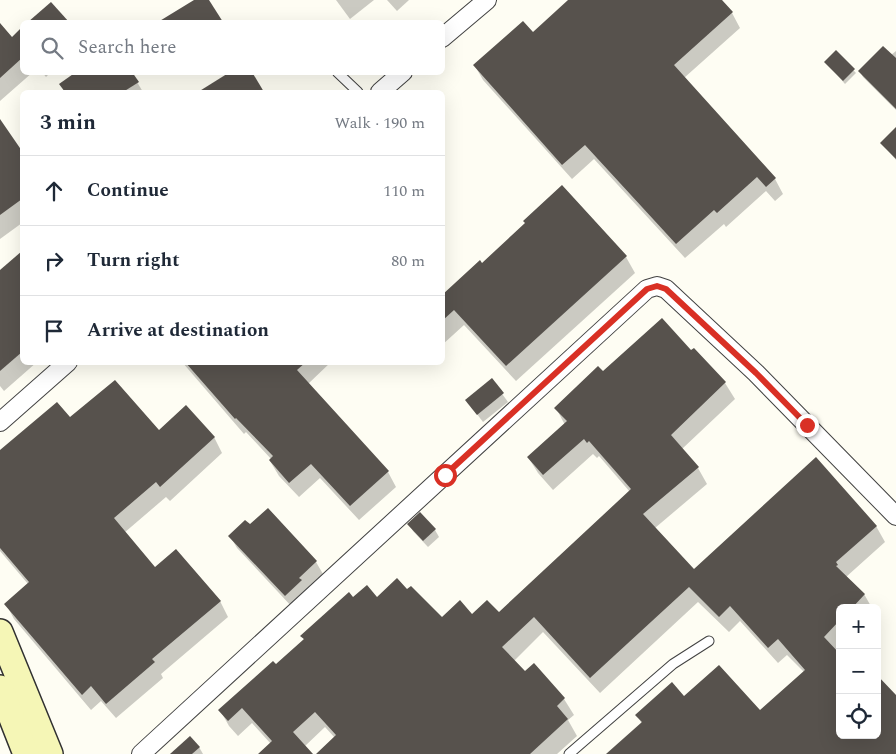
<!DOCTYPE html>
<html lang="en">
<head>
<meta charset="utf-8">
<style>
  :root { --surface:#fff; --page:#f2f2f3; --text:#1f2937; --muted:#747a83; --line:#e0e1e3 }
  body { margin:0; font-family:Spectral,serif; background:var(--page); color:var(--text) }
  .controls { position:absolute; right:15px; bottom:15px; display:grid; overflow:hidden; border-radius:8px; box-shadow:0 5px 20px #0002 }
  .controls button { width:45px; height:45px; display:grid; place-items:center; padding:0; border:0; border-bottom:1px solid var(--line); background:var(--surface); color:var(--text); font:25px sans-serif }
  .stop { position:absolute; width:15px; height:15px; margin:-11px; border:4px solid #d93025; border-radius:50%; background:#fff }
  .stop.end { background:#d93025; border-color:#fff; box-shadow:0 1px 5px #0008 }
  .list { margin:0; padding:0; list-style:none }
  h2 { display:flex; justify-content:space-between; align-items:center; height:65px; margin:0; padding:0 20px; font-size:21px }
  h2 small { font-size:16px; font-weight:400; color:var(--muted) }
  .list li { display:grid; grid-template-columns:32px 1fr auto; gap:15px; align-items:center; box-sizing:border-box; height:70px; padding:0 20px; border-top:1px solid var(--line) }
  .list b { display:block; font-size:19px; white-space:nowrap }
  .list em { font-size:16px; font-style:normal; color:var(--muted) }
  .icon { flex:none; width:28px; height:28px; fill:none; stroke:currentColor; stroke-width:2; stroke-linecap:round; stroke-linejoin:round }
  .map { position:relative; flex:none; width:896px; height:754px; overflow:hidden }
  .search { position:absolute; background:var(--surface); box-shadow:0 5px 20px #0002; left:20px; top:20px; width:425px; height:55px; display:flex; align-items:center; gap:12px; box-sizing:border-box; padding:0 18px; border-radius:8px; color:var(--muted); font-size:19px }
  .panel { position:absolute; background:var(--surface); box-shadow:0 5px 20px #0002; left:20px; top:90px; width:425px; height:275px; border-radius:8px }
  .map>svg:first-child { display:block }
</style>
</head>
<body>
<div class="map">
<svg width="896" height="754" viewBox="0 0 896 754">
  <rect width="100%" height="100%" fill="#fefdf3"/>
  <!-- shadow -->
  <g fill="#0003">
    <path d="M196,0h11l14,22h-60z"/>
    <path d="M336,0h38l-24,19z"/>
    <path d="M387,0h22l-12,11z"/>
    <path d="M570,0h151l11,13 8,15 -56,50 91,101 8,15 -8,7 -9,-10 -40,36 -2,-3 -39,34 -91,-99 -22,20 -89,-99 -8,-14 58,-33z"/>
    <path d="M51,4l16,18h-37z"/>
    <path d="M0,25l12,13 10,-9v43h11l-33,29z"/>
    <path d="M896,51v59l-33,-33 -3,-6 31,-16z"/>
    <path d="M836,52l20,21 -11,11 -19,-22z"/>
    <path d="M42,72h9l-5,5z"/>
    <path d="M131,72l12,20h-78l-4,-8z"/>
    <path d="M232,72h18l13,20h-63z"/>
    <path d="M0,121l22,32v70l-22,16z"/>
    <path d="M896,129v31l-14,-17z"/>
    <path d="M561,187l65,70 9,16 -119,108 -52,-56 -22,20v-49l40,-32 44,-40z"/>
    <path d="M22,253v109h15l-33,29 -4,-5v-114z"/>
    <path d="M694,350l31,33 10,16 -53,50 16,19 9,16 -52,44 39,43 182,-45 9,16 -39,35 18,17 8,14h-32v38l-5,5 5,84h37l19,-38v57h-288l34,-30 -5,-9 47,-17 76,14 44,-40 -17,-17 -9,8 -38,-42 -11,11 -31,-30 -98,91 -57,-61 -29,29 11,12 39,26 10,16 -6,5 9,16 -20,18h-239l17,-16 -10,-11 -21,20 7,7h-51l11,-10 -19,-21 -14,13 -9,-10 -9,-16 56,-44 28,-26 -2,-4 51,-37h24l30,-8 35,28 57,-5 131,-122 -31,-36 -2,2 -4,-4 -40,36 -15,-17 -10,-16 37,-32 -9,-17 47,-35 88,-21z"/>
    <path d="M182,362h149l-23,22 80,88 8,15 -37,33 -39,-42 -21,19 -20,-21 -9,-15 2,-1 -26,-28 -2,2z"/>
    <path d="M492,380l16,22 -25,20 -16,-21z"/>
    <path d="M70,419l89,13 55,5 8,16 -52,48 -4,-4 -42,36 31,36 65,32 8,16 -67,57 2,4 -47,40 -15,-17 -10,9 -77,-91 -8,-15 22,-20 -28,-33v-99z"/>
    <path d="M420,514l15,16 4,7 -11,10 -15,-16 -4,-7z"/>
    <path d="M230,536l86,26 7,12 -17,16 2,3 -15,15 -56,-60z"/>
    <path d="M199,747l4,7h-31z"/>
  </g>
  <!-- building -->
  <g fill="#57524d">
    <path d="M194,0h15l14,22h-65z"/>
    <path d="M568,0h154l11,12 -59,53 102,113 -10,9 -9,-10 -40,36 -3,-3 -38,34 -91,-99 -23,20 -89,-100 50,-44 10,11z"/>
    <path d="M51,2l18,20h-41z"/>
    <path d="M0,23l12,14 10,-10v31l-22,20z"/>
    <path d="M883,46l13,12v51l-38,-38z"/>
    <path d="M836,50l19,19 -12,12 -19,-19z"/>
    <path d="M76,72h56l7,10 -16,10h-58l-6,-8z"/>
    <path d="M230,72h22l12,20h-66z"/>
    <path d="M0,119l22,32v48l-22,16z"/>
    <path d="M896,127v32l-16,-16z"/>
    <path d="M562,185l65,71 -121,110 -52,-56 -12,11v-26l38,-35 2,3 43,-40 -2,-2z"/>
    <path d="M22,251v101l-22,19v-101z"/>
    <path d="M662,318l29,32 3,-2 32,34 -55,53 28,32 -56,47 51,55 122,-112 61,69 -41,36 2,3 -2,1 29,28 -13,14h-12v12l-16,17 16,17v81h37v-60l19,20v59h-290l36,-32 -7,-7 37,-33 12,14 35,-31 41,45 45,-40 -27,-31 -10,9 -38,-42 -11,11 -30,-30 -99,91 -56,-61 -32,30 23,24 9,-8 31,35 -8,8 11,13 -38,35h-214l20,-19 -21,-23 -22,20 20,22h-55l14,-13 -30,-33 -14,13 -10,-11 55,-49 3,3 28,-25 -4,-3 49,-44 4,5 14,-12 10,12 20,-19 10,11 4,-3 31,31 18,-17 12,14 15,-14 12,12 132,-123 -42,-48 -2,2 -3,-4 -41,36 -16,-18 40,-36 -13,-13 44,-42 5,5z"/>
    <path d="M185,362h121l-9,8 92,101 -39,35 -39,-42 -22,19 -20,-23 4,-4 -37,-38 -1,1z"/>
    <path d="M492,378l12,15 -27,22 -12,-15z"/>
    <path d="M115,380l44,50 27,-25 29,32 -55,50 -4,-5 -42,36 41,49 21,-18 45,52 -69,58 3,3 -49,42 -15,-18 -9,9 -78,-91 25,-22 -29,-34v-98l57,-48 13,15z"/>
    <path d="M268,508l49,53 -18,17 3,2 -17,16 -57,-60 17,-16 5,4z"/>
    <path d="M420,512l16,17 -13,12 -16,-17z"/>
    <path d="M190,736l10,11 -8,7h-22z"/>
  </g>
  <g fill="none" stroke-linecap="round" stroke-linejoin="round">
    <defs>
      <g id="lane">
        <path d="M337,72l21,20"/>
        <path d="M569,754l104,-90 36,-23"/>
      </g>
      <g id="street">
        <path d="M442,38l45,-38"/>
        <path d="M380,92l23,-20"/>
        <path d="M0,422l68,-60"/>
        <path d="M141,754l506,-465 10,-3 9,3 90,84 140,143"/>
      </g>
      <g id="secondary">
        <path d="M0,632l50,122"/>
        <path d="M0,688l26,66"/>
      </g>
    </defs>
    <!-- lane casing -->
    <use href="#lane" stroke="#424242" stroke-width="11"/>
    <!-- street casing -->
    <use href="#street" stroke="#424242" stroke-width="20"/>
    <!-- secondary casing -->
    <use href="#secondary" stroke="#313131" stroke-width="28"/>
    <!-- lane -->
    <use href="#lane" stroke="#fff" stroke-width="9"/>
    <!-- street -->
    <use href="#street" stroke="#fff" stroke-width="18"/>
    <!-- secondary -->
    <use href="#secondary" stroke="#f5f6b6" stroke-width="25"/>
  </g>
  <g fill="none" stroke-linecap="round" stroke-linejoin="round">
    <!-- route -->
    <path stroke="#d93025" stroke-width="6" d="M445,475l202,-186 10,-3 9,3 90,84 51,52"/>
  </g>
</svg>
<div class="controls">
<button>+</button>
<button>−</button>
<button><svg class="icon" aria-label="locate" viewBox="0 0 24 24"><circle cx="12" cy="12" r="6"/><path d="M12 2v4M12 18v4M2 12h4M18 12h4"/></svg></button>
</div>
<div class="stop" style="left:445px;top:475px"></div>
<div class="stop end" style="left:807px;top:425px"></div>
<div class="search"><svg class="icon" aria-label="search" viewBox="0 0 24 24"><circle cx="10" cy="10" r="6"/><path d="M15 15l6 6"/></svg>Search here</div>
<section class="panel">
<h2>3 min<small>Walk · 190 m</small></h2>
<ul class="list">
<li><svg class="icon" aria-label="ahead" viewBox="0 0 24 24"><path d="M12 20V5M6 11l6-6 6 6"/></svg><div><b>Continue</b></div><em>110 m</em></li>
<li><svg class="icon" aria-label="right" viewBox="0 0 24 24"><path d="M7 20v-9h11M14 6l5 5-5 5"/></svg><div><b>Turn right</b></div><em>80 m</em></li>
<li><svg class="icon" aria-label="arrive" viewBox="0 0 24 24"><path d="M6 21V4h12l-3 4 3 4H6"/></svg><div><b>Arrive at destination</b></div></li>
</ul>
</section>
</div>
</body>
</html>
